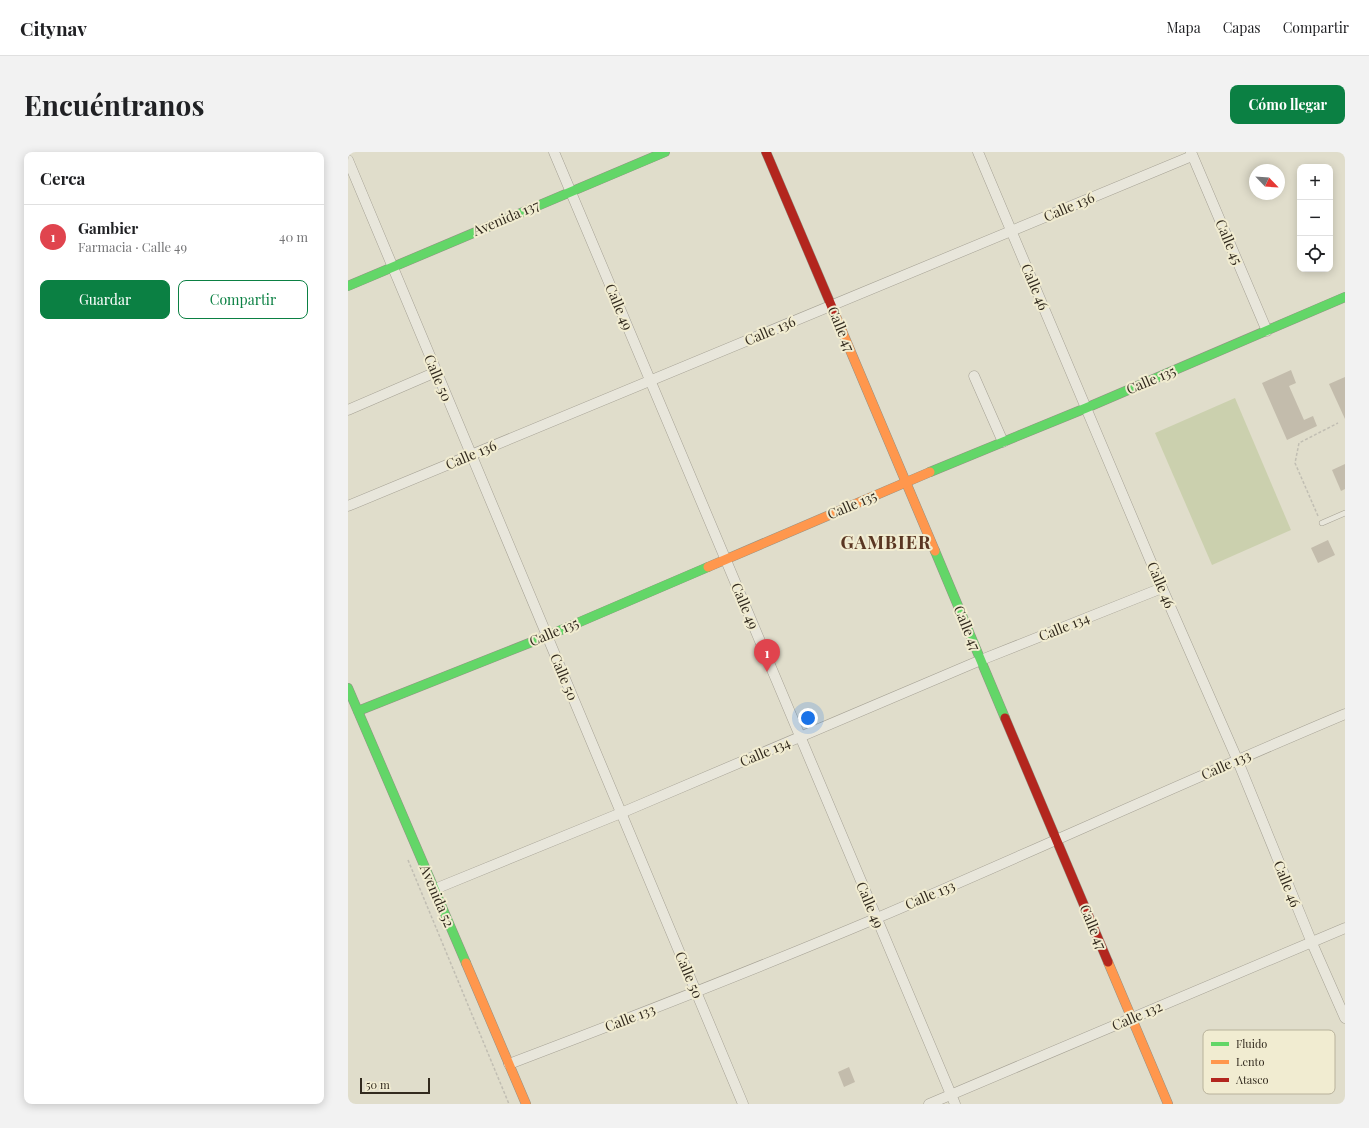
<!DOCTYPE html>
<html lang="es">
<head>
<meta charset="utf-8">
<style>
  :root { --surface:#fff; --page:#f2f2f2; --text:#202124; --muted:#757577; --line:#e0e0e0; --accent:#0b8043 }
  body { margin:0; font-family:"Playfair Display",serif; background:var(--page); color:var(--text) }
  .controls { position:absolute; right:12px; top:12px; display:grid; overflow:hidden; border-radius:8px; box-shadow:0 2px 10px #0003 }
  .controls button { width:36px; height:36px; display:grid; place-items:center; padding:0; border:0; border-bottom:1px solid var(--line); background:var(--surface); color:var(--text); font:20px sans-serif }
  .compass { position:absolute; left:901px; top:12px; width:36px; height:36px; border-radius:50%; background:var(--surface); box-shadow:0 2px 10px #0003; rotate:115deg }
  .scale { position:absolute; left:12px; bottom:10px; width:70px; box-sizing:border-box; padding-left:4px; border:2px solid #322a1e; border-top:0; font-size:11px; line-height:14px; white-space:nowrap; color:#322a1e; -webkit-text-stroke:3px #f1ecd1; paint-order:stroke }
  .you { position:absolute; left:460px; top:566px; width:14px; height:14px; margin:-10px; border:3px solid #fff; border-radius:50%; background:#1a73e8; box-shadow:0 0 0 6px #1a73e833 }
  .badge { display:grid; place-items:center; width:26px; height:26px; border-radius:50%; background:var(--accent); color:#fff; font-size:13px; font-weight:700 }
  .pin { position:absolute; translate:-50% -33px; filter:drop-shadow(0 1px 2px #0008) }
  .pin::after { content:''; position:absolute; top:21px; width:14px; height:12px; background:inherit; clip-path:polygon(0 0,100% 0,50% 100%) }
  .list { margin:0; padding:0; list-style:none }
  h2 { display:flex; justify-content:space-between; align-items:center; height:52px; margin:0; padding:0 16px; font-size:17px }
  h2 small { font-size:13px; font-weight:400; color:var(--muted) }
  .list li { display:grid; grid-template-columns:26px 1fr auto; gap:12px; align-items:center; box-sizing:border-box; height:64px; padding:0 16px; border-top:1px solid var(--line) }
  .list b { display:block; font-size:15px; white-space:nowrap }
  .list p { margin:0; font-size:13px; white-space:nowrap; color:var(--muted) }
  .list em { font-size:13px; font-style:normal; color:var(--muted) }
  .actions { display:flex; gap:8px; padding:12px 16px }
  .actions a { flex:1; padding:9px 0; border:1px solid var(--accent); border-radius:8px; text-align:center; font-size:14px; color:var(--accent) }
  .actions .main { background:var(--accent); color:#fff }
  .icon { flex:none; width:22px; height:22px; fill:none; stroke:currentColor; stroke-width:2; stroke-linecap:round; stroke-linejoin:round }
  .map { position:relative; flex:none; width:997px; height:952px; overflow:hidden; border-radius:8px }
  header { display:flex; align-items:center; gap:24px; box-sizing:border-box; height:56px; padding:0 20px; background:var(--surface); border-bottom:1px solid var(--line) }
  header strong { font-size:19px }
  nav { display:flex; gap:22px; margin-inline-start:auto; font-size:14px }
  .intro { display:flex; align-items:center; justify-content:space-between; box-sizing:border-box; height:96px; padding:0 24px }
  h1 { margin:0; font-size:28px }
  .button { padding:10px 18px; border-radius:8px; background:var(--accent); color:#fff; font-size:14px; font-weight:700 }
  main { display:flex; gap:24px; padding:0 24px }
  aside { flex:1; background:var(--surface); border-radius:8px; box-shadow:0 2px 10px #0003 }
  .map>svg:first-child { display:block }
</style>
</head>
<body>
<header>
<strong>Citynav</strong>
<nav><a>Mapa</a><a>Capas</a><a>Compartir</a></nav>
</header>
<div class="intro"><h1>Encuéntranos</h1><a class="button">Cómo llegar</a></div>
<main>
<aside>
<h2>Cerca<small></small></h2>
<ul class="list">
<li><span class="badge" style="background:#e0444e">1</span><div><b>Gambier</b><p>Farmacia · Calle 49</p></div><em>40 m</em></li>
</ul>
<div class="actions"><a class="main">Guardar</a><a>Compartir</a></div>
</aside>
<div class="map">
<svg width="997" height="952" viewBox="0 0 997 952">
  <rect width="100%" height="100%" fill="#e0ddcb"/>
  <!-- green -->
  <path fill="#cbd0ae" d="M887,246l56,132 -79,35 -57,-132z"/>
  <!-- building -->
  <g fill="#c3bcac">
    <path d="M943,218l5,13 -7,3 15,34 9,-4 4,10 -30,14 -25,-57z"/>
    <path d="M997,225v42l-16,-35z"/>
    <path d="M997,312v25l-4,2 -9,-21z"/>
    <path d="M980,388l7,15 -17,8 -7,-15z"/>
    <path d="M501,915l6,15 -11,5 -6,-15z"/>
  </g>
  <g fill="none" stroke-linecap="round" stroke-linejoin="round">
    <defs>
      <path id="lane" d="M974,371l23,-10"/>
      <g id="street">
        <path d="M206,0l401,952"/>
        <path d="M630,0l184,436 75,171 75,184 33,75"/>
        <path d="M843,0l76,179"/>
        <path d="M0,8l395,944"/>
        <path d="M626,224l29,66"/>
        <path d="M0,258l88,-38"/>
        <path d="M0,354l844,-350"/>
        <path d="M87,737l186,-76 360,-153 181,-72"/>
        <path d="M161,912c124,-47 247,-95 368,-146 157,-67 311,-138 468,-204"/>
        <path d="M581,952l416,-176"/>
      </g>
      <g id="fast">
        <path d="M0,134l317,-134"/>
        <path d="M582,320l156,-64 259,-111"/>
        <path d="M587,399l70,167"/>
        <path d="M0,536l118,275"/>
        <path d="M10,559l189,-75 161,-69"/>
      </g>
      <g id="slow">
        <path d="M486,160l101,239"/>
        <path d="M360,415l222,-95"/>
        <path d="M760,810l60,142"/>
        <path d="M118,811l60,141"/>
      </g>
      <g id="jam">
        <path d="M418,0l68,160"/>
        <path d="M657,566l103,244"/>
      </g>
    </defs>
    <!-- lane casing -->
    <use href="#lane" stroke="#a5a194" stroke-width="6"/>
    <!-- street casing -->
    <use href="#street" stroke="#a5a194" stroke-width="11"/>
    <!-- fast casing -->
    <use href="#fast" stroke="#949184" stroke-width="10"/>
    <!-- slow casing -->
    <use href="#slow" stroke="#949184" stroke-width="10"/>
    <!-- jam casing -->
    <use href="#jam" stroke="#949184" stroke-width="10"/>
    <!-- path -->
    <g stroke="#c1beb3" stroke-width="1.5" stroke-dasharray="3 2" stroke-linecap="butt">
      <path d="M970,364l-23,-53 4,-20 39,-20"/>
      <path d="M60,708l101,244"/>
    </g>
    <!-- lane -->
    <use href="#lane" stroke="#e8e6db" stroke-width="5"/>
    <!-- street -->
    <use href="#street" stroke="#e8e6db" stroke-width="10"/>
    <!-- fast -->
    <use href="#fast" stroke="#63d668" stroke-width="9"/>
    <!-- slow -->
    <use href="#slow" stroke="#ff974d" stroke-width="9"/>
    <!-- jam -->
    <use href="#jam" stroke="#b3261e" stroke-width="9"/>
  </g>
  <g text-anchor="middle" stroke-width="4" stroke-linejoin="round" paint-order="stroke">
    <!-- street labels -->
    <g font-size="14" fill="#322a1e" stroke="#f1ecd1">
      <text transform="translate(721 55) rotate(-23)" y="5">Calle 136</text>
      <text transform="translate(158 66) rotate(-23)" y="5">Avenida 137</text>
      <text transform="translate(881 90) rotate(67)" y="5">Calle 45</text>
      <text transform="translate(687 135) rotate(67)" y="5">Calle 46</text>
      <text transform="translate(271 155) rotate(67)" y="5">Calle 49</text>
      <text transform="translate(493 177) rotate(67)" y="5">Calle 47</text>
      <text transform="translate(422 179) rotate(-23)" y="5">Calle 136</text>
      <text transform="translate(90 226) rotate(67)" y="5">Calle 50</text>
      <text transform="translate(803 228) rotate(-23)" y="5">Calle 135</text>
      <text transform="translate(123 303) rotate(-23)" y="5">Calle 136</text>
      <text transform="translate(504 353) rotate(-23)" y="5">Calle 135</text>
      <text transform="translate(813 433) rotate(67)" y="5">Calle 46</text>
      <text transform="translate(397 454) rotate(67)" y="5">Calle 49</text>
      <text transform="translate(716 475) rotate(-22)" y="5">Calle 134</text>
      <text transform="translate(619 476) rotate(67)" y="5">Calle 47</text>
      <text transform="translate(206 480) rotate(-23)" y="5">Calle 135</text>
      <text transform="translate(216 525) rotate(67)" y="5">Calle 50</text>
      <text transform="translate(417 600) rotate(-23)" y="5">Calle 134</text>
      <text transform="translate(878 613) rotate(-24)" y="5">Calle 133</text>
      <text transform="translate(939 732) rotate(68)" y="5">Calle 46</text>
      <text transform="translate(582 743) rotate(-23)" y="5">Calle 133</text>
      <text transform="translate(89 744) rotate(67)" y="5">Avenida 52</text>
      <text transform="translate(522 753) rotate(67)" y="5">Calle 49</text>
      <text transform="translate(745 775) rotate(67)" y="5">Calle 47</text>
      <text transform="translate(341 823) rotate(67)" y="5">Calle 50</text>
      <text transform="translate(789 864) rotate(-23)" y="5">Calle 132</text>
      <text transform="translate(282 866) rotate(-21)" y="5">Calle 133</text>
    </g>
    <!-- district labels -->
    <g font-size="18" font-weight="bold" letter-spacing="1" fill="#5a3622" stroke="#f1ecd1">
      <text x="538" y="397">GAMBIER</text>
    </g>
  </g>
  <!-- legend -->
  <rect x="855" y="878" width="132" height="64" rx="6" fill="#f1ecd1" stroke="#b8b29b" stroke-width="1"/>
  <rect x="863" y="890" width="18" height="4" fill="#63d668"/>
  <rect x="863" y="908" width="18" height="4" fill="#ff974d"/>
  <rect x="863" y="926" width="18" height="4" fill="#b3261e"/>
  <g font-size="11" fill="#322a1e">
    <text x="888" y="896">Fluido</text>
    <text x="888" y="914">Lento</text>
    <text x="888" y="932">Atasco</text>
  </g>
</svg>
<div class="controls">
<button>+</button>
<button>−</button>
<button><svg class="icon" aria-label="locate" viewBox="0 0 24 24"><circle cx="12" cy="12" r="6"/><path d="M12 2v4M12 18v4M2 12h4M18 12h4"/></svg></button>
</div>
<svg class="compass" viewBox="-18 -18 36 36"><path d="M0-13l5 13h-10z" fill="#e53935"/><path d="M0 13l5-13h-10z" fill="#757577"/></svg>
<div class="scale">50 m</div>
<div class="you"></div>
<div class="pin badge" style="left:419px;top:520px;background:#e0444e">1</div>
</div>
</main>
</body>
</html>
